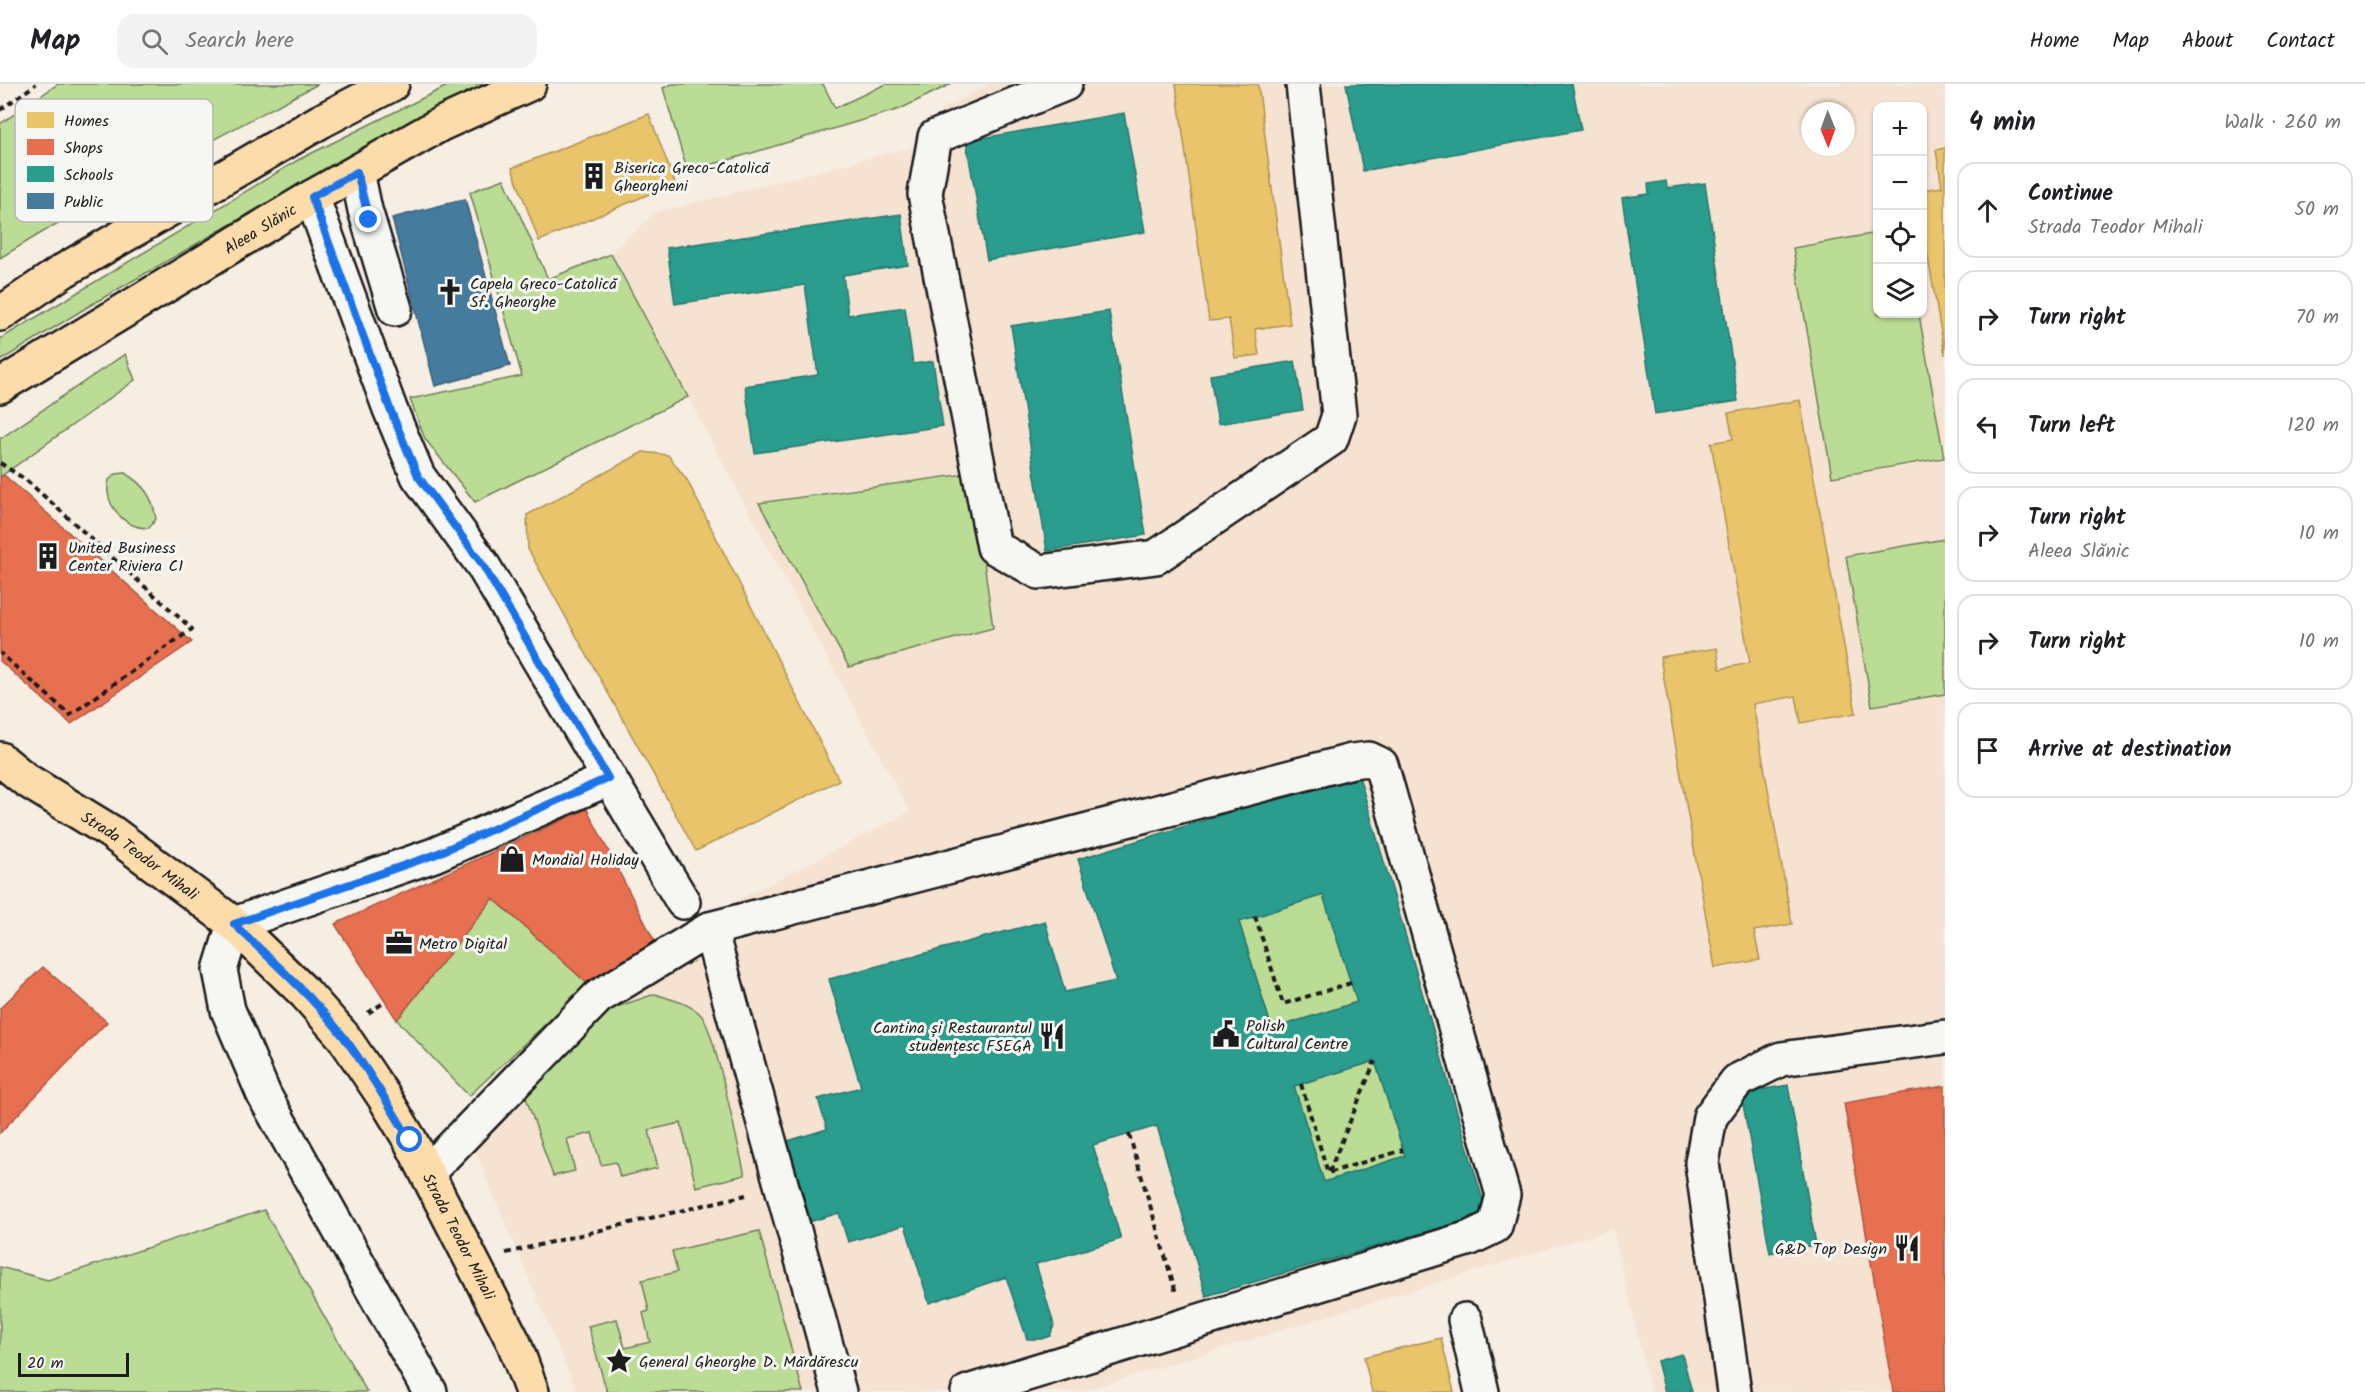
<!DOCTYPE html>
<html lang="en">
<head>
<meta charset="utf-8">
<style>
  :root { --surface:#fff; --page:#f2f2f2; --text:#202124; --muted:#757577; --line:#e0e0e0 }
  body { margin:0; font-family:Kalam,sans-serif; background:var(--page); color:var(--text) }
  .controls { position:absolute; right:18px; top:18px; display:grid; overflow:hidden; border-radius:12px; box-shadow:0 2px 4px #0004 }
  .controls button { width:54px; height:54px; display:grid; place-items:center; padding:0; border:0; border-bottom:2px solid var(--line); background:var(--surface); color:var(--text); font:30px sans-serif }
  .compass { position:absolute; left:1801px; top:18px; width:54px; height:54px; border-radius:50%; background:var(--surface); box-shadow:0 2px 4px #0004; rotate:179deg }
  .scale { position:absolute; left:18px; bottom:15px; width:111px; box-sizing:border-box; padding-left:6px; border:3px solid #1c1c1c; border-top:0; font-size:16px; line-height:21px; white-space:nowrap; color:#1c1c1c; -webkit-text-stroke:4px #f6f6f2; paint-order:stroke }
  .stop { position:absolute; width:18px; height:18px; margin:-14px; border:4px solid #1a73e8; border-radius:50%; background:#fff }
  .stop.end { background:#1a73e8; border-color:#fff; box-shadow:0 2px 6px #0008 }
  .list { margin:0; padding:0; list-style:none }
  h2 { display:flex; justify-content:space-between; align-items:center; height:78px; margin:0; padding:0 24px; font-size:26px }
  h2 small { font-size:20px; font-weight:400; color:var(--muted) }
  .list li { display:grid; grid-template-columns:39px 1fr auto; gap:18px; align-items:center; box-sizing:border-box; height:96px; margin:0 12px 12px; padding:0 12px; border:2px solid var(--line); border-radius:18px }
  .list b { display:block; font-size:22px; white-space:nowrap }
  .list p { margin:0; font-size:20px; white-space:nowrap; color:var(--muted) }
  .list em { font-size:20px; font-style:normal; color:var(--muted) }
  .icon { flex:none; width:33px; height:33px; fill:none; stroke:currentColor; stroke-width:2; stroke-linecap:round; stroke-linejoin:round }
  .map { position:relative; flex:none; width:1945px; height:1308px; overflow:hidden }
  header { display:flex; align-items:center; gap:36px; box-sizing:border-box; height:84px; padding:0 30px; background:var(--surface); border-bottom:2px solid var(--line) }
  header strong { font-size:28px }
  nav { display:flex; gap:33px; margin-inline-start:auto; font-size:21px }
  .search { width:420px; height:54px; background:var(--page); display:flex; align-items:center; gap:15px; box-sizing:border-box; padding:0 21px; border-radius:18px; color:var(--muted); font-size:22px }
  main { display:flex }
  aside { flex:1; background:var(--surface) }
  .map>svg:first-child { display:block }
</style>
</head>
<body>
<header>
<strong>Map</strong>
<div class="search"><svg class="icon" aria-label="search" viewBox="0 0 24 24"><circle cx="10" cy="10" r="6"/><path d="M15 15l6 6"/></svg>Search here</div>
<nav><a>Home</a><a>Map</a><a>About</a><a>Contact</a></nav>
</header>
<main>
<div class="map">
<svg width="1945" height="1308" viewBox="0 0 1945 1308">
  <rect width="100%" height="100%" fill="#f6ede3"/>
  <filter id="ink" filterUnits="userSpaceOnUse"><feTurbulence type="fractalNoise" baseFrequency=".0167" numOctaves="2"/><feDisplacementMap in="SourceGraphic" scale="12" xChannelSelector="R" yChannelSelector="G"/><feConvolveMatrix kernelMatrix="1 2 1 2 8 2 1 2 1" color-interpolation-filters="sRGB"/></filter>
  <g filter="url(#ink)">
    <!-- built -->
    <path fill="#f6e2d1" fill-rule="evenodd" d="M990,0h955v1308h-294l-38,-163 -534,163h-502l-118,-279 128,-121 98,-65 225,-115 -299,-558 43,-41 259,-66 31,-39zM1878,22h44v208h-44zM1810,27h36v36h-36z"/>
    <!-- green -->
    <g fill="#bbdc95" stroke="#6c7c58" stroke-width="1.5">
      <path d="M58,0h260l-250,133 -68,41v-134z"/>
      <path d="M451,0h44l-188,96 -218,126 -89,55v-22l298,-179z"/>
      <path d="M672,0h151l12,24 51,-24h65l-51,25 -175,52 -38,9 -24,-82z"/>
      <path d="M504,95l44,100 63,-25 77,143 -213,105 -50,-63 -15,-40 112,-23 -52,-184z"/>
      <path d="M1877,149l1,81h41l25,144 -112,19 -39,-229z"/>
      <path d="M125,270l10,26 -135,97v-38z"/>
      <path d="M125,389c19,12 28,24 31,46l-7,9c-23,2 -47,-24 -40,-48l7,-6z"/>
      <path d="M972,389l21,155 -144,39 -90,-164z"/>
      <path d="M1945,455v155l-73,12 -26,-150z"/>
      <path d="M1323,811l34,107 -85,27 -33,-107z"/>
      <path d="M493,814l95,86 -119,112 -72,-76z"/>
      <path d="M655,910c14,5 35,9 46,21 14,15 37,133 44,160l-49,12 -15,-64 -32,7 9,38 -38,9 -4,-15 -15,3 -9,-32 -25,6 8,32 -22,5 -29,-84 87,-83z"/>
      <path d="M1375,977l30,95 -81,26 -30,-96z"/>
      <path d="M264,1126l103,182h-367v-125l48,13z"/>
      <path d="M759,1147l44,161h-196l-19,-66 29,-7 8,29 25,-6 -6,-25 -1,-4 6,-2 -7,-31 35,-8 -5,-21z"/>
    </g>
    <!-- homes -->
    <g fill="#e9c46a" stroke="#ac9253" stroke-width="1.5">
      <path d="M1176,0h82l32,240 -35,5 4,26 -24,3 -6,-39 -20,2z"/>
      <path d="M649,30l26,69 -136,58 -27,-73z"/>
      <path d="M1945,64v207l-23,-132v-33l20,-3 -6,-37z"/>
      <path d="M1800,316l56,313 -55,10 -5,-27 -43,8 39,220 -38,7 6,29 -45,8 -55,-311 57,-9 3,21 30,-6 -39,-220 22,-4 -5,-26z"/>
      <path d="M643,368l25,3 19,25 152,300 -143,71 -168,-302 -1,-34z"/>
      <path d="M1441,1254l13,54h-82l-8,-35z"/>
    </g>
    <!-- shops -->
    <g fill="#e76f51" stroke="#aa5641" stroke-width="1.5">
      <path d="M4,391l188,167 -121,82 -71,-63v-184z"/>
      <path d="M587,725l71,139 -70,36 -95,-86 -96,122 -62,-96z"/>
      <path d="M43,883l64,55 -107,111v-125z"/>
      <path d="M1945,1002v306h-52l-49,-289z"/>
    </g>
    <!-- schools -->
    <g fill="#2a9d8f" stroke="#26766c" stroke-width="1.5" fill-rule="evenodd">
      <path d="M1346,0h226l9,46 -218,41z"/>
      <path d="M1124,29l21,119 -158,28 -21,-119z"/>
      <path d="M1666,97l1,7 38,-5 33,218 -83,13 -33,-216 27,-4 -1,-10z"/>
      <path d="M901,130l7,51 -65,10 5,40 57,-8 8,57 20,-3 10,65 -188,27 -10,-67 73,-11 -13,-90 -130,19 -8,-56z"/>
      <path d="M1109,227l37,224 -99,16 -36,-225z"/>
      <path d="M1295,277l8,49 -85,14 -8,-49z"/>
      <path d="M1358,689l129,441 -281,82 -49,-170 -64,19 28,94 -85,25 18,61 -4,11 -9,3h-14l-21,-62 -77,26 -24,-78 -57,17 -9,-29 -37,11 -24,-80 49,-15 -9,-30 43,-12 -32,-108 216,-58 20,71 51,-11 -38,-122zM1323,811l34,107 -85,27 -33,-107zM1375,977l30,95 -81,26 -30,-96z"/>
      <path d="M1788,1001l28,160 -46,8 -29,-160z"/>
      <path d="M1682,1270l10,38h-27l-8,-31z"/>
    </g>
    <!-- public -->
    <path fill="#457b9d" stroke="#395e76" stroke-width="1.5" d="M465,115l45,167 -75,20 -43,-168z"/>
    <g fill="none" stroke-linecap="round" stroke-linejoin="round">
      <defs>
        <g id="minor">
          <path d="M1065,0l-130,53 -10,57 69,353 45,25 117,-15 175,-118 8,-24 -36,-331"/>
          <path d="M357,88l8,38 30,99"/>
          <path d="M312,113l78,212 28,67 64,88 201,338"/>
          <path d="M710,845l129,463"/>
          <path d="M427,1089l171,-176 112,-68 642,-168 17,-2 12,6 122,430 -8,31 -25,12 -502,154"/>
          <path d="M1465,1236l17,72"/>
          <path d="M430,1308l-166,-297 -36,-85 -8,-40 14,-46 200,-69 174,-76"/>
          <path d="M1734,1308l-32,-229 8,-46 27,-36 44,-22 164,-22"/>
        </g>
        <g id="major">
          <path d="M0,230l63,-43 258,-150 71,-37"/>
          <path id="s1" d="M0,302l312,-189 129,-73 88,-40"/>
          <path id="s2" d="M0,675l26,21 85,52 123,92 71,69 38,43 41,61 26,43 104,203 18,49"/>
        </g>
      </defs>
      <!-- minor casing -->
      <use href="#minor" stroke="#1c1c1c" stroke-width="38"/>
      <!-- major casing -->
      <use href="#major" stroke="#1c1c1c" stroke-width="38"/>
      <!-- path -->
      <g stroke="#1c1c1c" stroke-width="4" stroke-dasharray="6 4.5" stroke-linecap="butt">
        <path d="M0,26l36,-26"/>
        <path d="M0,379l26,17 166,149 -122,86 -70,-62"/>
        <path d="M1255,832l28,88 68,-21"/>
        <path d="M368,929l17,-11"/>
        <path d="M1301,1000l27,89 75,-23"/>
        <path d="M1129,1050l47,159"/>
        <path d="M1329,1088l46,-111"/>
        <path d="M506,1169l240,-58"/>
      </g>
      <!-- minor -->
      <use href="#minor" stroke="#f6f6f2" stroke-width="33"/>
      <!-- major -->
      <use href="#major" stroke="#fddcac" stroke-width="33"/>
    </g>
  </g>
  <g fill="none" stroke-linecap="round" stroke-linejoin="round" filter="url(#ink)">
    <!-- route -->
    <path stroke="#1a73e8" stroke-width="8" d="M369,136l-12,-48 -45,25 78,212 28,67 64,88 126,214 -174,77 -200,69c37,36 77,71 109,112 25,33 46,69 67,104"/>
  </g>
  <!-- icons -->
  <defs>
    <symbol id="building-bare" viewBox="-9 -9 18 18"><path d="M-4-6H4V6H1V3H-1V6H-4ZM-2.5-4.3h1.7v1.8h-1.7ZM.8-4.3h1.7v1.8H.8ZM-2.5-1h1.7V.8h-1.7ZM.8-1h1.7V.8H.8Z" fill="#1c1c1c" stroke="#f6f6f2" stroke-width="2.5" paint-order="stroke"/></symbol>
    <symbol id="church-bare" viewBox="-9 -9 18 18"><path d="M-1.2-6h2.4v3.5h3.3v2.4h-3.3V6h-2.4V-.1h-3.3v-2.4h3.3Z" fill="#1c1c1c" stroke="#f6f6f2" stroke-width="2.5" paint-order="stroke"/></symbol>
    <symbol id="shop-bare" viewBox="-9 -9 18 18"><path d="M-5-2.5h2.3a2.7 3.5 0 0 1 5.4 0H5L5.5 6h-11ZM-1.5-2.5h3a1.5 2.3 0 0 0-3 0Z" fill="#1c1c1c" stroke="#f6f6f2" stroke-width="2.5" paint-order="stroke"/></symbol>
    <symbol id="office-bare" viewBox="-9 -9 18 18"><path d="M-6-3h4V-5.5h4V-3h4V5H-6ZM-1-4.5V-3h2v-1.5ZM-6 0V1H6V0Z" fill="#1c1c1c" stroke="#f6f6f2" stroke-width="2.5" paint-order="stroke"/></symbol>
    <symbol id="civic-bare" viewBox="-9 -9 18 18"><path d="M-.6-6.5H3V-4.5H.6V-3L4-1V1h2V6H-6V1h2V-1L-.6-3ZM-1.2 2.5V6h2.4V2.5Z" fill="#1c1c1c" stroke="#f6f6f2" stroke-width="2.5" paint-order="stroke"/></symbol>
    <symbol id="restaurant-bare" viewBox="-9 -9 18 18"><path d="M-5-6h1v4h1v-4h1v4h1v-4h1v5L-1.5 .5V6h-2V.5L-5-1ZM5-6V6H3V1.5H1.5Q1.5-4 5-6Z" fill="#1c1c1c" stroke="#f6f6f2" stroke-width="2.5" paint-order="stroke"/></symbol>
    <symbol id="sight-bare" viewBox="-9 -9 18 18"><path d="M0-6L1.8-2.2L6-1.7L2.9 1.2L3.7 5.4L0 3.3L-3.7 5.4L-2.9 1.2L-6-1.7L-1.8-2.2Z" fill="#1c1c1c" stroke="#f6f6f2" stroke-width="2.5" paint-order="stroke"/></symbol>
  </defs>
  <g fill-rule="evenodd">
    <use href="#building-bare" x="575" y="73" width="38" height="38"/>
    <use href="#church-bare" x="431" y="189" width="38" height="38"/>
    <use href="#building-bare" x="29" y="453" width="38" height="38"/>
    <use href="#shop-bare" x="493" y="756" width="38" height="38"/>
    <use href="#office-bare" x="380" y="840" width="38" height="38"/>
    <use href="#civic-bare" x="1207" y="931" width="38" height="38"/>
    <use href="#restaurant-bare" x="1033" y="933" width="38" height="38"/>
    <use href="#restaurant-bare" x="1888" y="1145" width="38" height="38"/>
    <use href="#sight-bare" x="600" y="1258" width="38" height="38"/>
  </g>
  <g text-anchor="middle" stroke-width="6" stroke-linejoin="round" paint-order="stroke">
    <!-- poi labels -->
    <g font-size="16" fill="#1c1c1c" stroke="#f6f6f2" text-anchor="start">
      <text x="614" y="89">Biserica Greco-Catolică<tspan x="614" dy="18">Gheorgheni</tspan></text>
      <text x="470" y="205">Capela Greco-Catolică<tspan x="470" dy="18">Sf. Gheorghe</tspan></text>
      <text x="68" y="469">United Business<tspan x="68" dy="18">Center Riviera C1</tspan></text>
      <text x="532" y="781">Mondial Holiday</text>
      <text x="419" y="865">Metro Digital</text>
      <text x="1246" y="947">Polish<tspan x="1246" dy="18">Cultural Centre</tspan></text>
      <text x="1032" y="949" text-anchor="end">Cantina și Restaurantul<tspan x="1032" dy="18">studențesc FSEGA</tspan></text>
      <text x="1887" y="1170" text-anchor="end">G&amp;D Top Design</text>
      <text x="639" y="1283">General Gheorghe D. Mărdărescu</text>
    </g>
    <!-- street labels -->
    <g font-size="16" fill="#1c1c1c" stroke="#f6f6f2">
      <text dy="6" stroke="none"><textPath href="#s1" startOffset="304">Aleea Slănic</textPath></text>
      <text dy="6" stroke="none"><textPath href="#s2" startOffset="170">Strada Teodor Mihali</textPath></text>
      <text dy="6" stroke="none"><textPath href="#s2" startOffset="675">Strada Teodor Mihali</textPath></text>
    </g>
  </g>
  <!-- legend -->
  <rect x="15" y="15" width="198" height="123" rx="9" fill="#f6f6f2" stroke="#b5b5b2" stroke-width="1.5"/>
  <rect x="27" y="28" width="27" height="16" fill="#e9c46a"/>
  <rect x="27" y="55" width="27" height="16" fill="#e76f51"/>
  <rect x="27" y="82" width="27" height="16" fill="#2a9d8f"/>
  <rect x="27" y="109" width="27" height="16" fill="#457b9d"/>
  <g font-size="16" fill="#1c1c1c">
    <text x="64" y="42">Homes</text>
    <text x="64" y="69">Shops</text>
    <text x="64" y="96">Schools</text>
    <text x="64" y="123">Public</text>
  </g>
</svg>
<div class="controls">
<button>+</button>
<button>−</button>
<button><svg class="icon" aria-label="locate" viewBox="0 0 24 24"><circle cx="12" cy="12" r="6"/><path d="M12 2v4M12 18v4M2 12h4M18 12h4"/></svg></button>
<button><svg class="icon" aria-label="layers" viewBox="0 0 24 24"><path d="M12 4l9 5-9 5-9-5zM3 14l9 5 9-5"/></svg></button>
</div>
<svg class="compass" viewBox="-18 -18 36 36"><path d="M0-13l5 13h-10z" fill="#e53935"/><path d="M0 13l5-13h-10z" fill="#757577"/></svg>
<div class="scale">20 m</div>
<div class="stop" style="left:410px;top:1056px"></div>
<div class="stop end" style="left:369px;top:136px"></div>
</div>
<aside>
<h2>4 min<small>Walk · 260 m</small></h2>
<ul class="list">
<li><svg class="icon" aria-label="ahead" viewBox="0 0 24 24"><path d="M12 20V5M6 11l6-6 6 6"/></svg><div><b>Continue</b><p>Strada Teodor Mihali</p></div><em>50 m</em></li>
<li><svg class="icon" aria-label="right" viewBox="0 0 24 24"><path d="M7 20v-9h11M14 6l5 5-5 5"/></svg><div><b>Turn right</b></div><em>70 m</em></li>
<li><svg class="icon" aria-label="left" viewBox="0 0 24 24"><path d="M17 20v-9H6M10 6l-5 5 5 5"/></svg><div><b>Turn left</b></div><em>120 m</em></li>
<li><svg class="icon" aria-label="right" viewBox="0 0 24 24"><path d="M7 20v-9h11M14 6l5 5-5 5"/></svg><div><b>Turn right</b><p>Aleea Slănic</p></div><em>10 m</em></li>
<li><svg class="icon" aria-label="right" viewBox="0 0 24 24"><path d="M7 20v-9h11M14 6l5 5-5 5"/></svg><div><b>Turn right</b></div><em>10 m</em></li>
<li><svg class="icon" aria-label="arrive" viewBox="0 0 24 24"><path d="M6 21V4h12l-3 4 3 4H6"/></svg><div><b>Arrive at destination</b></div></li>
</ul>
</aside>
</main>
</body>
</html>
